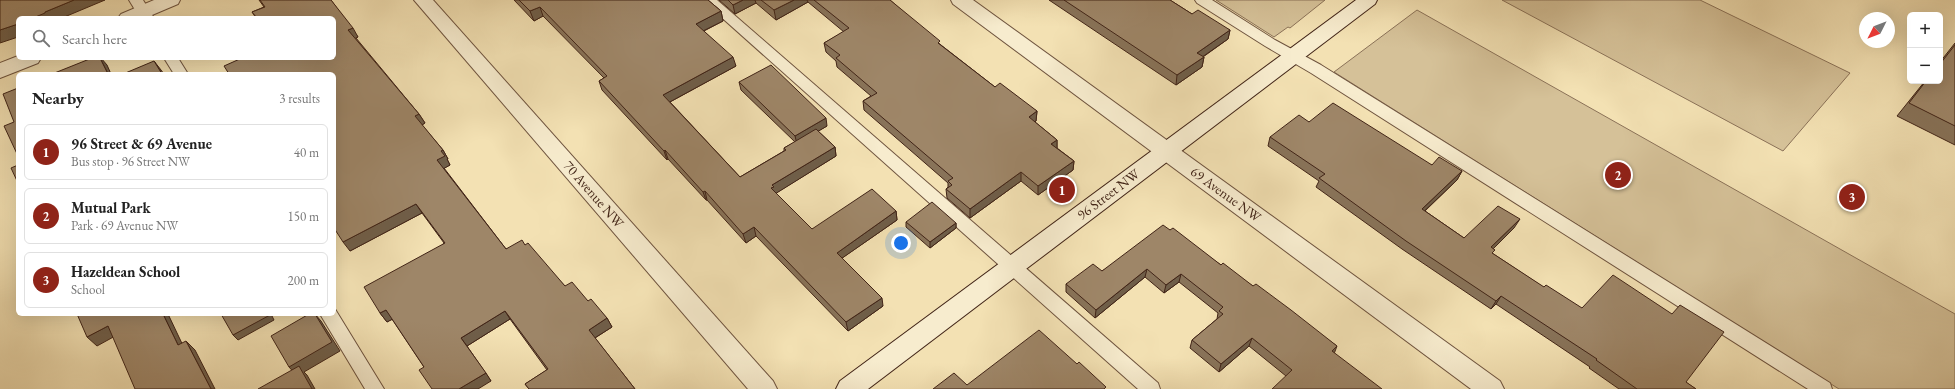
<!DOCTYPE html>
<html lang="en">
<head>
<meta charset="utf-8">
<style>
  :root { --surface:#fff; --page:#f2f2f2; --text:#222; --muted:#767676; --line:#e0e0e0; --accent:#8f2418 }
  body { margin:0; font-family:"EB Garamond",serif; background:var(--page); color:var(--text) }
  .controls { position:absolute; right:12px; top:12px; display:grid; overflow:hidden; border-radius:6px; box-shadow:0 4px 16px #0002 }
  .controls button { width:36px; height:36px; display:grid; place-items:center; padding:0; border:0; border-bottom:1px solid var(--line); background:var(--surface); color:var(--text); font:20px sans-serif }
  .compass { position:absolute; left:1859px; top:12px; width:36px; height:36px; border-radius:50%; background:var(--surface); box-shadow:0 4px 16px #0002; rotate:228deg }
  .you { position:absolute; left:901px; top:243px; width:14px; height:14px; margin:-10px; border:3px solid #fff; border-radius:50%; background:#1a73e8; box-shadow:0 0 0 6px #1a73e833 }
  .badge { display:grid; place-items:center; width:26px; height:26px; border-radius:50%; background:var(--accent); color:#fff; font-size:13px; font-weight:700 }
  .pin { position:absolute; translate:-50% -50%; border:2px solid #fff; box-shadow:0 1px 4px #0006 }
  .list { margin:0; padding:0; list-style:none }
  h2 { display:flex; justify-content:space-between; align-items:center; height:52px; margin:0; padding:0 16px; font-size:17px }
  h2 small { font-size:13px; font-weight:400; color:var(--muted) }
  .list li { display:grid; grid-template-columns:26px 1fr auto; gap:12px; align-items:center; box-sizing:border-box; height:56px; margin:0 8px 8px; padding:0 8px; border:1px solid var(--line); border-radius:6px }
  .list b { display:block; font-size:15px; white-space:nowrap }
  .list p { margin:0; font-size:13px; white-space:nowrap; color:var(--muted) }
  .list em { font-size:13px; font-style:normal; color:var(--muted) }
  .icon { flex:none; width:22px; height:22px; fill:none; stroke:currentColor; stroke-width:2; stroke-linecap:round; stroke-linejoin:round }
  .map { position:relative; flex:none; width:1955px; height:389px; overflow:hidden }
  .search { position:absolute; background:var(--surface); box-shadow:0 4px 16px #0002; left:16px; top:16px; width:320px; height:44px; display:flex; align-items:center; gap:10px; box-sizing:border-box; padding:0 14px; border-radius:6px; color:var(--muted); font-size:15px }
  .panel { position:absolute; background:var(--surface); box-shadow:0 4px 16px #0002; left:16px; top:72px; width:320px; height:244px; border-radius:6px }
  .map>svg:first-child { display:block }
</style>
</head>
<body>
<div class="map">
<svg width="1955" height="389" viewBox="0 0 1955 389">
  <rect width="100%" height="100%" fill="#f3e1b3"/>
  <filter id="stains"><feTurbulence type="fractalNoise" baseFrequency=".005" numOctaves="4"/><feColorMatrix values="0 0 0 0 .2 0 0 0 0 .09 0 0 0 0 .02 0 0 0 .5 -.17"/></filter>
  <radialGradient id="worn" r=".72"><stop offset=".6" stop-color="#630" stop-opacity="0"/><stop offset="1" stop-color="#630" stop-opacity=".3"/></radialGradient>
  <!-- green -->
  <g fill="#d5c198" stroke="#8b7258">
    <path d="M1216,0h109l-35,28 -2,-1 -14,10z"/>
    <path d="M1502,0h198l150,73 -67,78z"/>
    <path d="M1417,10l538,304v75h-116l-505,-317z"/>
  </g>
  <g fill="none" stroke-linecap="round" stroke-linejoin="round">
    <defs>
      <g id="lane">
        <path d="M129,0h14l11,18h-14z"/>
        <path d="M702,0h15l441,383 2,6h-22z"/>
        <path d="M1195,0h17l63,40 46,25 509,318 2,6h-24l-497,-316 -46,-27 -68,-43z"/>
        <path d="M164,58h14l10,16h-14z"/>
        <path d="M334,308l1,1 49,80h-19l-45,-75h14z"/>
      </g>
      <g id="street">
        <path d="M154,0h26l-2,4 -33,14h-27l3,-4z"/>
        <path d="M414,0h19l340,381 4,8h-29z"/>
        <path d="M951,0h22l527,381 4,8h-33l-518,-385z"/>
        <path d="M18,56v2h23l-3,5 -38,15v-15z"/>
      </g>
      <path id="secondary" d="M1356,0h21l-2,4 -507,385h-32l4,-8z"/>
    </defs>
    <!-- lane casing -->
    <use href="#lane" stroke="#6e533e" stroke-width="2"/>
    <!-- street casing -->
    <use href="#street" stroke="#6e533e" stroke-width="2"/>
    <!-- secondary casing -->
    <use href="#secondary" stroke="#412417" stroke-width="2"/>
    <!-- lane -->
    <use href="#lane" fill="#f7ecce" fill-rule="evenodd"/>
    <!-- street -->
    <use href="#street" fill="#f7ecce" fill-rule="evenodd"/>
    <!-- secondary -->
    <use href="#secondary" fill="#f7ecce" fill-rule="evenodd"/>
  </g>
  <!-- wall -->
  <g fill="#887359" stroke="#412417">
    <path d="M259,0h72l27,37 -2,1 63,76 6,9 -3,2 21,25 5,9h-1l3,6 -6,3 62,81 19,-4 40,41 23,15 19,17 5,9 -17,11 40,51h-106l-4,-5 22,-14 -37,-51 -43,27 24,35 -67,-14 -32,-48 -5,3 -7,-9 64,-70 -22,-30 -72,38 -16,-233h-78l-4,-6 12,-5z"/>
    <path d="M514,0h194l13,11 2,10 -19,10 32,35 -66,36 70,75 44,-26v-3l11,-6 -54,-52 -2,-8 88,44 -9,5 17,16 1,9 -60,37 36,36 84,-18 1,9 -55,38 41,48 -35,25 -92,-95 -10,7 -39,-43h-1l-38,-41 -1,1 -65,-70 -3,-9 5,-3 -61,-62 -9,5z"/>
    <path d="M719,0h171l51,45 54,42 42,24 -1,10 -1,1 22,18v8l17,13 -1,9 -35,25 -17,-14 -51,37 -23,-20 -1,-9 2,-2v-4l-84,-73 -1,-9 8,-5 -34,-29 -1,-6 -10,-9 -2,-9 20,-11 -36,-30 -32,18 -20,-17 -21,11z"/>
    <path d="M1049,0h121l22,14 38,16 -2,9 -25,18h1l-2,10 -26,18z"/>
    <path d="M1955,43v102l-58,-29 28,-35h15v-19z"/>
    <path d="M1309,122l123,43 30,6 -5,9 -32,31 39,27 50,-10 -21,21 2,1 -3,3 204,136h-77l-30,-21 1,-1 -94,-63 -5,5 -89,-60 -86,-62 3,-6 -51,-35 2,-9z"/>
    <path d="M906,222l50,1v5l-26,20 -24,-21z"/>
    <path d="M1170,230l51,35 32,21 84,60 -51,30 -37,-30 -30,26 -29,-24 2,-8 25,-21 1,-6 -39,-31 -15,11 -19,-16 -50,41 -29,-26v-8l36,-13z"/>
  </g>
  <!-- shaded-wall -->
  <g fill="#6f5e49" stroke="#412417">
    <path d="M74,0h31l-43,18h-29l12,-6z"/>
    <path d="M743,0h12l1,3 -21,11 -2,-9z"/>
    <path d="M794,0h13l1,2 -32,18 -2,-10z"/>
    <path d="M540,7l3,9 -9,5 -4,-10z"/>
    <path d="M721,11l2,10 -24,12 -3,-9z"/>
    <path d="M18,24v13l-18,6v-13z"/>
    <path d="M353,28l5,9 -4,2 -6,-9z"/>
    <path d="M1230,30l-2,9 -33,23 2,-9z"/>
    <path d="M733,57l3,9 -70,38 -3,-9z"/>
    <path d="M1204,57l-2,10 -26,18 1,-10z"/>
    <path d="M100,58h1l6,7 4,9h-3z"/>
    <path d="M154,61l7,9 3,4h-2z"/>
    <path d="M1037,111l-1,10 -8,5 1,-9z"/>
    <path d="M419,114l6,9 -5,3 -5,-10z"/>
    <path d="M826,118l1,8 -30,18 -2,-8z"/>
    <path d="M1057,140v9l-6,-5z"/>
    <path d="M835,147l1,9 -61,38 -4,-6 1,-3z"/>
    <path d="M443,150l5,9h-1l3,6 -7,4 -6,-9 4,-9z"/>
    <path d="M665,150l3,9 -1,1 -3,-9z"/>
    <path d="M1074,161l-1,9 -35,25v-9z"/>
    <path d="M1462,171l-5,9 -40,38 5,-9z"/>
    <path d="M1021,172v9l-51,37v-9z"/>
    <path d="M705,191l2,9h-1l-3,-8z"/>
    <path d="M416,204l6,9 -72,38 -7,-9z"/>
    <path d="M896,211l1,9 -59,41 -1,-8z"/>
    <path d="M1520,219l-6,9 -28,28 5,-9z"/>
    <path d="M956,223v5l-26,20v-6z"/>
    <path d="M754,227l2,9 -10,7 -3,-9z"/>
    <path d="M1147,269l-2,8 -50,41 1,-8z"/>
    <path d="M1181,274l-2,8 -15,11 2,-8z"/>
    <path d="M1501,296l-5,8 -5,5 5,-8z"/>
    <path d="M882,298l1,8 -35,25 -2,-9z"/>
    <path d="M386,310l7,9 -6,3 -7,-9z"/>
    <path d="M505,311l5,8 -43,27 -6,-8z"/>
    <path d="M163,314h5l19,40 -9,-9z"/>
    <path d="M269,314h2l3,6 -36,20 -5,-5z"/>
    <path d="M315,314l6,7 19,30 -36,21 3,3 8,14h-3l-15,-13 -8,-9z"/>
    <path d="M607,318l5,9 -19,12 -4,-9z"/>
    <path d="M108,326l9,9 -20,11 -10,-9z"/>
    <path d="M1252,338l-3,8 -30,26 2,-8z"/>
    <path d="M186,341l9,9 20,39h-4z"/>
    <path d="M1337,346l-3,8 -2,-3z"/>
    <path d="M486,373l5,8 -13,8h-19z"/>
  </g>
  <!-- building -->
  <g fill="#9e8668" stroke="#412417">
    <path d="M0,0h74l-29,12v1l-12,5h-15v6l-18,6z"/>
    <path d="M260,0h71l22,28 -5,2 71,84 -4,2 28,34 -2,1 4,5 -8,4 69,89 16,-9 3,5 3,-2 37,43 7,-4 16,19 3,-2 16,19 -18,12 46,59h-106l-4,-5 23,-15 -43,-58 -44,27 25,35 -27,16h-27l-13,-19 5,-3 -38,-57 -6,3 -16,-26 81,-44 -29,-39 -73,38 -9,-14v-154h-105l-5,-8 18,-8h92v-40h-77l-5,-6 13,-5z"/>
    <path d="M519,0h189l13,11 -25,13 37,33 -70,38 77,82 46,-27 -2,-2 32,-19 19,18 -63,38 2,2 -3,1 41,41 60,-40 24,22 -59,42 45,45 -36,24 -92,-95 -11,7 -38,-43 -2,1 -38,-42 -1,1 -65,-70 8,-5 -67,-69 -10,4z"/>
    <path d="M728,0h15l-10,5z"/>
    <path d="M761,0h33l-20,10z"/>
    <path d="M814,0h76l50,41 -2,2 57,44 5,-4 37,28 -8,6 28,23 -6,4 23,17 -36,25 -17,-14 -51,37 -24,-20 6,-4 -4,-4 5,-3 -90,-77 14,-8 -41,-35 4,-3 -16,-12 25,-15z"/>
    <path d="M1064,0h106l22,14 6,-4 32,20 -33,23 7,4 -27,18z"/>
    <path d="M1955,45v81l-46,-23 17,-22h14v-17z"/>
    <path d="M92,58h8l8,16h-56z"/>
    <path d="M154,61l8,13h-39z"/>
    <path d="M771,65l55,53 -31,18 -56,-54z"/>
    <path d="M18,88v68l-14,-30 10,-4 -11,-28z"/>
    <path d="M1333,103l99,62 7,-8 23,14 -40,38 42,29 34,-32 22,13 -29,28 4,3 -3,3 52,34 2,-2 36,23 31,-33 59,39 8,-9 44,27 -38,50 10,7h-59l-41,-29 1,-1 -96,-63 -5,5 -90,-60 -87,-63 6,-4 -55,-37 29,-22 10,7z"/>
    <path d="M18,165v18l-7,-15z"/>
    <path d="M932,202l24,21 -26,19 -24,-20z"/>
    <path d="M1163,225l7,5 3,-2 48,37 2,-2 30,23 3,-2 35,26 46,36 -5,5 50,38h-110l20,-19 -40,-32 -31,26 -29,-24 31,-26 -4,-3 4,-4 -42,-33 -15,11 -19,-16 -51,41 -30,-26 27,-20 9,7z"/>
    <path d="M77,314h86l15,31 8,-4 25,48h-76l-27,-63 -21,11z"/>
    <path d="M221,314h48l1,1 -37,20z"/>
    <path d="M309,314h6l17,28 -43,25 -18,-31z"/>
    <path d="M1039,330l38,34 2,-2 27,25 -2,2h-171l21,-16 13,12z"/>
    <path d="M299,366l13,23h-54z"/>
  </g>
  <g text-anchor="middle" stroke-width="3" stroke-linejoin="round" paint-order="stroke">
    <!-- street labels -->
    <g font-size="14" fill="#412417" stroke="#f7ecce">
      <text transform="translate(594 194) rotate(49)" y="5">70 Avenue NW</text>
      <text transform="translate(1108 194) rotate(-37)" y="5">96 Street NW</text>
      <text transform="translate(1226 194) rotate(36)" y="5">69 Avenue NW</text>
    </g>
  </g>
  <rect width="100%" height="100%" filter="url(#stains)"/>
  <rect width="100%" height="100%" fill="url(#worn)"/>
</svg>
<div class="controls">
<button>+</button>
<button>−</button>
</div>
<svg class="compass" viewBox="-18 -18 36 36"><path d="M0-13l5 13h-10z" fill="#e53935"/><path d="M0 13l5-13h-10z" fill="#767676"/></svg>
<div class="you"></div>
<div class="pin badge" style="left:1062px;top:190px">1</div>
<div class="pin badge" style="left:1618px;top:175px">2</div>
<div class="pin badge" style="left:1852px;top:197px">3</div>
<div class="search"><svg class="icon" aria-label="search" viewBox="0 0 24 24"><circle cx="10" cy="10" r="6"/><path d="M15 15l6 6"/></svg>Search here</div>
<section class="panel">
<h2>Nearby<small>3 results</small></h2>
<ul class="list">
<li><span class="badge">1</span><div><b>96 Street &amp; 69 Avenue</b><p>Bus stop · 96 Street NW</p></div><em>40 m</em></li>
<li><span class="badge">2</span><div><b>Mutual Park</b><p>Park · 69 Avenue NW</p></div><em>150 m</em></li>
<li><span class="badge">3</span><div><b>Hazeldean School</b><p>School</p></div><em>200 m</em></li>
</ul>
</section>
</div>
</body>
</html>
